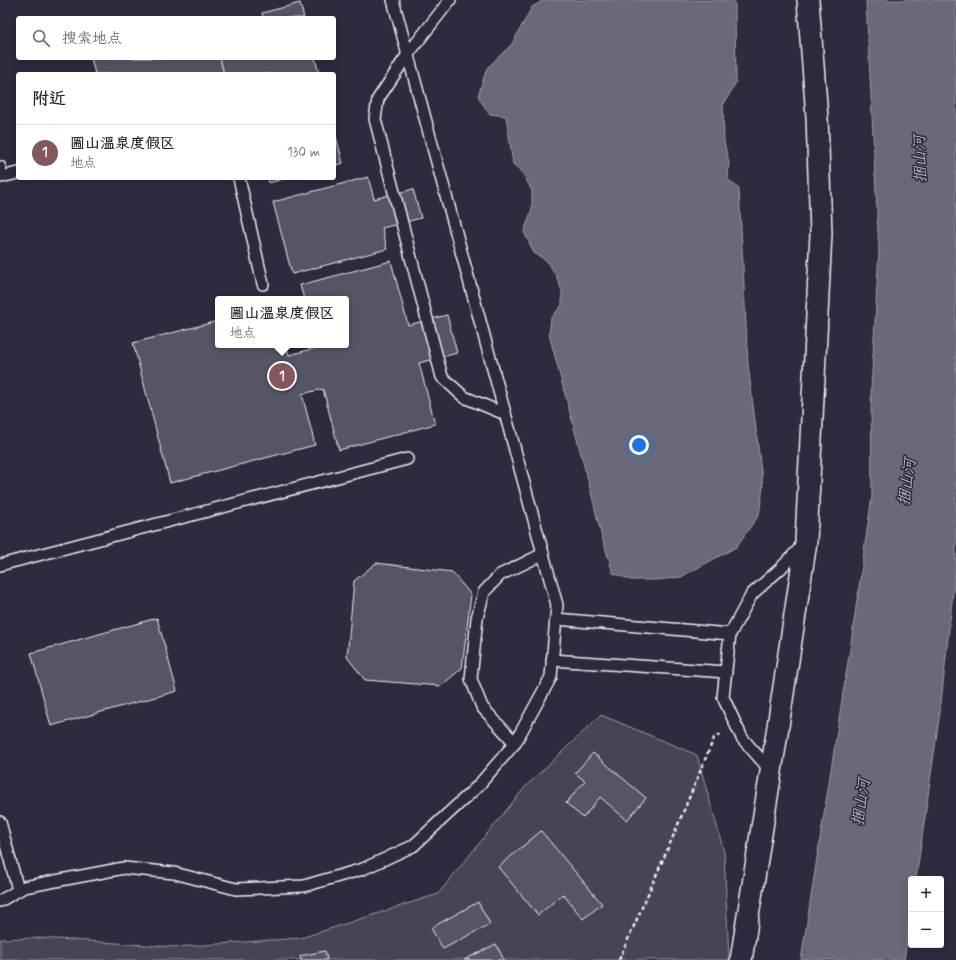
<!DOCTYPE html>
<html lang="zh">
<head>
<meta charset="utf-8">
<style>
  :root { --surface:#fff; --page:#f2f2f2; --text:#202124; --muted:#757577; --line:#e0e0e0; --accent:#84575d }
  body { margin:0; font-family:Mynerve,"LXGW WenKai TC",sans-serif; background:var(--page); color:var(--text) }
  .controls { position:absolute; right:12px; bottom:12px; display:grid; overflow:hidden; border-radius:4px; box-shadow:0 2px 10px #0003 }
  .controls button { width:36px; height:36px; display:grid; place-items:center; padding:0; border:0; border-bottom:1px solid var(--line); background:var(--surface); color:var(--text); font:20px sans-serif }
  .you { position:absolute; left:639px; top:445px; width:14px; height:14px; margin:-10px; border:3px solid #fff; border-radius:50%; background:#1a73e8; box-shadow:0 0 0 6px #1a73e833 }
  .badge { display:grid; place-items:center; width:26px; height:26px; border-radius:50%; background:var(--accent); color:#fff; font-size:13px; font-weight:700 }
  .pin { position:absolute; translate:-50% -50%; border:2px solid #fff; box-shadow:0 1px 4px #0006 }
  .popup { position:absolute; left:215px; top:296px; width:134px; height:52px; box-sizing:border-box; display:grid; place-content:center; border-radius:4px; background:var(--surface); filter:drop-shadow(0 1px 3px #0005); font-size:13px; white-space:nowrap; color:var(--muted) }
  .popup b { font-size:15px; color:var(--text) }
  .popup::after { content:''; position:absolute; left:50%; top:100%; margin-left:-8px; border:8px solid transparent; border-top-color:var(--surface) }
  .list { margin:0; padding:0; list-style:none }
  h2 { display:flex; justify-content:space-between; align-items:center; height:52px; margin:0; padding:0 16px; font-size:17px }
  h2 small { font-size:13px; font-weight:400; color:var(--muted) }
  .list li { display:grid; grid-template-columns:26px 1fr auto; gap:12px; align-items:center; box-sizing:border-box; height:56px; padding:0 16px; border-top:1px solid var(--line) }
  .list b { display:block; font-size:15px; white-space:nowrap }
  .list p { margin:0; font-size:13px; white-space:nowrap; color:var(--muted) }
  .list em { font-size:13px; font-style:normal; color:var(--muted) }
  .icon { flex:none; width:22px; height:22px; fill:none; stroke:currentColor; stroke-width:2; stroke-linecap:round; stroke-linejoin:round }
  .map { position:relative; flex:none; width:956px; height:960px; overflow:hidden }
  .search { position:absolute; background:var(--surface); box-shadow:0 2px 10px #0003; left:16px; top:16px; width:320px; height:44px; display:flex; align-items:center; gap:10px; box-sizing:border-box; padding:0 14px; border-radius:4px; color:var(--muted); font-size:15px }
  .panel { position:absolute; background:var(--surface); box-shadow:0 2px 10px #0003; left:16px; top:72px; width:320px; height:108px; border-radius:4px }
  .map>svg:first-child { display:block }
</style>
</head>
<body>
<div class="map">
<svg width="956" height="960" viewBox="0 0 956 960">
  <rect width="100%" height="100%" fill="#2f2a3d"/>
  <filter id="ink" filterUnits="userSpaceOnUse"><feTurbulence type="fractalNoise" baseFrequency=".025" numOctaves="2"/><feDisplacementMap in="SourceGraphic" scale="8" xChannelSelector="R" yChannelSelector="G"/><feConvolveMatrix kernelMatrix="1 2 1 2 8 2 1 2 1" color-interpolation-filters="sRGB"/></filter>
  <g filter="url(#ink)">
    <!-- green -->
    <path fill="#464455" stroke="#979aa6" d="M601,715l96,40 27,97 5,108h-729v-21l42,-1 133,9 126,-9 137,-44 88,-108z"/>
    <!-- water -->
    <g fill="#696978" stroke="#9c9fab">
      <path d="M544,0h189l2,5 1,77 -13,24 1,36 5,21 -1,16 11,10 9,175 15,123 -4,28 -23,32 -55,30 -23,3h-27l-18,-7 -12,-39 -11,-46 -41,-154 2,-16 11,-13v-14l-6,-16 -9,-14 -13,-8 -10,-21 8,-23v-18l-10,-19 -9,-8 -7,-48 -17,-2 -11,-18 9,-28 25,-24 20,-37z"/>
      <path d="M866,0h90v564l-16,148 -24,167h-5v34l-7,47h-103l49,-311 22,-153 -1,-106 8,-140z"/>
    </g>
    <!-- building -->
    <g fill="#575565" stroke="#e8f1f8">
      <path d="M300,3l4,15h-41l-1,-5z"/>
      <path d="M91,58h129l4,16h-129z"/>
      <path d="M220,58h95l4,16h-95z"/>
      <path d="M334,129l9,34 -9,3z"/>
      <path d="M368,177l6,22 39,-10 8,29 -39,10 5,21 -95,25 -19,-72z"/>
      <path d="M268,178h19l-18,5z"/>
      <path d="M391,261l17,64 39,-10 10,38 -38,10 16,61 -96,26 -16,-61 -21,5 13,51 -145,38 -37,-140 85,-22v24h68l3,10 27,-7v-3h30v-46h-42l-4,-14z"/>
      <path d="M376,563l76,9 19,23 -9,73 -21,18 -76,-6 -18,-23 7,-76z"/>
      <path d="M157,618l20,73 -126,35 -20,-73z"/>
      <path d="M593,753l53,45 -19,22 -27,-23 -17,21 -17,-15 19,-22 -10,-8z"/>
      <path d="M541,831l61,73 -19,15 -20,-25 -25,21 -40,-48z"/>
      <path d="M478,902l12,22 -47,25 -12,-21z"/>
      <path d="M496,944l8,16h-40z"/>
      <path d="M325,951l2,9h-26l-1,-4z"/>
    </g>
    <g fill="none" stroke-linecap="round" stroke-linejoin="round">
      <defs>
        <g id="lane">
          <path d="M450,0l-42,54 -30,45 -3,20 67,258 22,20 41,17"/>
          <path d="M0,167l1,10 17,-4"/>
          <path d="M239,178l24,106"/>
          <path d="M0,565l407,-106"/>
          <path d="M556,619l174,15"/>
          <path d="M552,660l174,12"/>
          <path d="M515,743l-33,-36 -11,-28 6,-61 7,-26 16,-17 43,-21"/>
          <path d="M771,771l-29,-33 -19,-41 7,-63 22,-40 28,-25 23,-24"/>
          <path d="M0,822l18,68"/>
          <path d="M0,901l24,-14 100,-19 50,5 62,16 68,-3 59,-17 50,-23 65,-60 37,-43 36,-66 6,-72 -164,-605"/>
        </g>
        <path id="street" d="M741,960l34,-214 31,-204 15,-309 -4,-116 -9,-117"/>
      </defs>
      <!-- lane casing -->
      <use href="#lane" stroke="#e8f1f8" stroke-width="14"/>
      <!-- street casing -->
      <use href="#street" stroke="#e8f1f8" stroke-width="24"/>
      <!-- path -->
      <path stroke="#e8f1f8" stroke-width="2.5" stroke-dasharray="4 3" stroke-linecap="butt" d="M619,960l53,-121 42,-101 9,-5"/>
      <!-- lane -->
      <use href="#lane" stroke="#2f2a3d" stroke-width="11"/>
      <!-- street -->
      <use href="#street" stroke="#2f2a3d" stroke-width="21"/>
    </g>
  </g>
  <g text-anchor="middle" stroke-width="3" stroke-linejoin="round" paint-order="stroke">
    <!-- water labels -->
    <g font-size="16" font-style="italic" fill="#afb4be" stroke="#2f2a3d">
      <text transform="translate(919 159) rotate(-92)" y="6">捆山河</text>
      <text transform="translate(906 482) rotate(-82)" y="6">捆山河</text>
      <text transform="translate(860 802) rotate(-82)" y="6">捆山河</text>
    </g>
  </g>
</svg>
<div class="controls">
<button>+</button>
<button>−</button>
</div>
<div class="you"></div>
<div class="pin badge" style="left:282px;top:376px">1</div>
<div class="popup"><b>圌山温泉度假区</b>地点</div>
<div class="search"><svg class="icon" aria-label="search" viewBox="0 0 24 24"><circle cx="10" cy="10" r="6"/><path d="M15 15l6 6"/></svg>搜索地点</div>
<section class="panel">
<h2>附近<small></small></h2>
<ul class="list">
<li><span class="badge">1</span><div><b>圌山温泉度假区</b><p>地点</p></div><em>130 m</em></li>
</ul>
</section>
</div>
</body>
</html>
